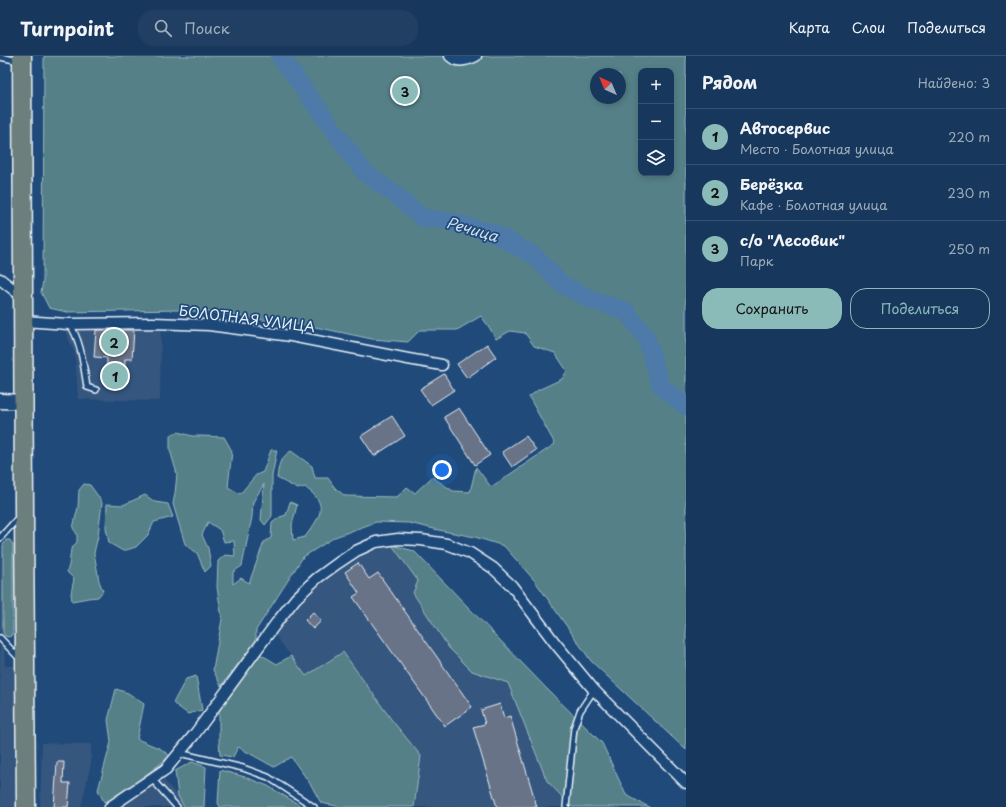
<!DOCTYPE html>
<html lang="ru">
<head>
<meta charset="utf-8">
<style>
  :root { --surface:#17385c; --page:#203f62; --text:#f1f3f6; --muted:#9eacbb; --line:#365272; --accent:#8bbbb9 }
  body { margin:0; font-family:"Playpen Sans",sans-serif; background:var(--page); color:var(--text) }
  .controls { position:absolute; right:12px; top:12px; display:grid; overflow:hidden; border-radius:8px; box-shadow:0 2px 6px #0003 }
  .controls button { width:36px; height:36px; display:grid; place-items:center; padding:0; border:0; border-bottom:1px solid var(--line); background:var(--surface); color:var(--text); font:20px sans-serif }
  .compass { position:absolute; left:590px; top:12px; width:36px; height:36px; border-radius:50%; background:var(--surface); box-shadow:0 2px 6px #0003; rotate:316deg }
  .you { position:absolute; left:442px; top:414px; width:14px; height:14px; margin:-10px; border:3px solid #fff; border-radius:50%; background:#1a73e8; box-shadow:0 0 0 6px #1a73e833 }
  .badge { display:grid; place-items:center; width:26px; height:26px; border-radius:50%; background:var(--accent); color:#111; font-size:13px; font-weight:700 }
  .pin { position:absolute; translate:-50% -50%; border:2px solid #fff; box-shadow:0 1px 4px #0006 }
  .list { margin:0; padding:0; list-style:none }
  h2 { display:flex; justify-content:space-between; align-items:center; height:52px; margin:0; padding:0 16px; font-size:17px }
  h2 small { font-size:13px; font-weight:400; color:var(--muted) }
  .list li { display:grid; grid-template-columns:26px 1fr auto; gap:12px; align-items:center; box-sizing:border-box; height:56px; padding:0 16px; border-top:1px solid var(--line) }
  .list b { display:block; font-size:15px; white-space:nowrap }
  .list p { margin:0; font-size:13px; white-space:nowrap; color:var(--muted) }
  .list em { font-size:13px; font-style:normal; color:var(--muted) }
  .actions { display:flex; gap:8px; padding:12px 16px }
  .actions a { flex:1; padding:9px 0; border:1px solid var(--accent); border-radius:16px; text-align:center; font-size:14px; color:var(--accent) }
  .actions .main { background:var(--accent); color:#111 }
  .icon { flex:none; width:22px; height:22px; fill:none; stroke:currentColor; stroke-width:2; stroke-linecap:round; stroke-linejoin:round }
  .map { position:relative; flex:none; width:686px; height:751px; overflow:hidden }
  header { display:flex; align-items:center; gap:24px; box-sizing:border-box; height:56px; padding:0 20px; background:var(--surface); border-bottom:1px solid var(--line) }
  header strong { font-size:19px }
  nav { display:flex; gap:22px; margin-inline-start:auto; font-size:14px }
  .search { width:280px; height:36px; background:var(--page); display:flex; align-items:center; gap:10px; box-sizing:border-box; padding:0 14px; border-radius:16px; color:var(--muted); font-size:15px }
  main { display:flex }
  aside { flex:1; background:var(--surface) }
  .map>svg:first-child { display:block }
</style>
</head>
<body>
<header>
<strong>Turnpoint</strong>
<div class="search"><svg class="icon" aria-label="search" viewBox="0 0 24 24"><circle cx="10" cy="10" r="6"/><path d="M15 15l6 6"/></svg>Поиск</div>
<nav><a>Карта</a><a>Слои</a><a>Поделиться</a></nav>
</header>
<main>
<div class="map">
<svg width="686" height="751" viewBox="0 0 686 751">
  <rect width="100%" height="100%" fill="#1f4a7a"/>
  <filter id="ink" filterUnits="userSpaceOnUse"><feTurbulence type="fractalNoise" baseFrequency=".025" numOctaves="2"/><feDisplacementMap in="SourceGraphic" scale="8" xChannelSelector="R" yChannelSelector="G"/><feConvolveMatrix kernelMatrix="1 2 1 2 8 2 1 2 1" color-interpolation-filters="sRGB"/></filter>
  <g filter="url(#ink)">
    <!-- built -->
    <g fill="#35567e">
      <path d="M96,269l65,3 -1,73 -82,-2 -3,-45 -12,-28z"/>
      <path d="M0,458l5,152h13l-1,141h-17z"/>
      <path d="M392,489l27,36 53,90 36,12 39,98 25,26h-158l7,-51 -30,-37 -47,-66 -38,23 -31,-41 17,-23 27,-28 45,-30z"/>
      <path d="M42,687l49,1v20l-10,43h-41z"/>
      <path d="M154,713l24,27 6,11h-61v-14z"/>
    </g>
    <!-- green -->
    <g fill="#548088" stroke="#9eb8c0" fill-rule="evenodd">
      <path d="M44,0h642v694l-95,-89 -56,-80 -31,-35 -29,-9 -32,-6 -34,-8 -33,-1 -41,15 -32,20 -47,73v11l-35,45 -8,-16 9,-51 -5,-32 1,-26 7,-6 10,1 -1,-15 -10,1 -4,-12 -12,-8 -6,13 6,13 3,18 -6,6 -8,-19 -12,-9 -12,-40 2,-11 2,-19 -7,-24v-15l8,-3 14,4h9l23,1 8,14 -4,36 12,7 16,-19 7,-3 8,-22h6l-5,26v40l-7,9 -4,-5 3,-36 -11,18 -1,15 -10,49 -9,6v12l8,-6 8,5 15,-41 7,-4 1,-15 8,-6 6,-2 4,-13 7,3 -5,20 1,15 12,-3c9,-13 23,-27 10,-41 -3,-4 -7,-6 -10,-9l-7,2 -21,-11c2,-14 2,-19 14,-27l21,15 3,12h13l7,10 10,8 52,1 10,-10 8,6 17,-16 21,14 17,1 6,-25 15,20 64,-43 -26,-47 9,-7 24,-11 5,-8 -12,-18 -21,-7 -9,-13 -15,-2 -14,8 -7,-12 -8,-11 -24,14h-37l-12,12 -36,-3 -66,-14 -18,-1 -68,-11 -41,-3 -112,2 -18,-4 -8,-16 2,-11zM641,15h30v102h-30zM596,18h24v24h-24z"/>
      <path d="M84,428l6,1 8,11 4,7 -4,33 -4,17 3,16 2,12 4,10 -5,6 -10,1 -16,3 -1,-8 3,-14 -7,-7 2,-7 2,-16 6,-7v-8l-4,-6 5,-21 1,-17z"/>
      <path d="M145,439l10,7 13,2 5,13 -19,5 -6,13 -12,12 -13,4 -14,-8 -3,-15 1,-24 16,1z"/>
      <path d="M6,484h4l2,3 1,2v87l-2,4 -3,1 -3,-1 -2,-4v-87l2,-3z"/>
      <path d="M392,489l22,6 134,139 54,53 24,52 23,12h-77l-25,-26 -39,-98 -36,-12 -23,-23 -36,-55 5,-12z"/>
      <path d="M343,596l48,67 30,37 -7,51h-73l-20,-4 -10,-18 -20,-28 -17,10 -36,-20 -5,10 -13,-2 -1,-15v-29l41,-57 17,10 14,-8 15,20z"/>
      <path d="M196,620l6,34 -14,4 -15,-11 13,-24z"/>
      <path d="M116,633l12,4 16,11 -7,35 24,10 9,7 -55,43 -11,3 -6,-12 13,-48 -3,-22z"/>
      <path d="M192,706l14,5 -2,40h-20l-6,-11 -3,-25z"/>
      <path d="M220,714l25,7 23,9 35,21h-83l-2,-4z"/>
    </g>
    <g fill="none" stroke-linecap="round" stroke-linejoin="round">
      <!-- river -->
      <path stroke="#4d7aa8" stroke-width="18" d="M280,0l84,116 33,24 26,22 20,2 50,13 42,23 25,27 32,17 34,11 20,26 15,49 25,20"/>
    </g>
    <!-- building -->
    <g fill="#687388" stroke="#e8f1f8">
      <path d="M96,274h38l-2,29h-7l-1,26h-18l1,-27 -13,-1z"/>
      <path d="M487,288l9,13 -29,21 -10,-14z"/>
      <path d="M444,318l10,16 -23,15 -11,-16z"/>
      <path d="M459,352l31,47 -15,10 -31,-48z"/>
      <path d="M392,360l13,20 -31,20 -13,-20z"/>
      <path d="M526,380l10,14 -24,17 -10,-15z"/>
      <path d="M358,507l11,16 9,-6 94,134 -27,19 -92,-129 6,-4 -14,-21z"/>
      <path d="M313,556l8,9 -8,8 -8,-9z"/>
      <path d="M500,648l4,14 6,-2 27,91h-40l-24,-80 12,-3 -4,-14z"/>
      <path d="M57,706h7l-1,21h7l-2,24h-14z"/>
    </g>
    <g fill="none" stroke-linecap="round" stroke-linejoin="round">
      <defs>
        <g id="lane">
          <path d="M0,1l19,4"/>
          <path d="M69,268c12,14 15,45 18,63l9,3"/>
          <path d="M0,482l18,-20"/>
          <path d="M0,582l20,21"/>
          <path d="M179,697l64,15 25,9 46,30"/>
          <path d="M152,723l25,28"/>
          <path d="M566,751l8,-79 6,-17 14,-21"/>
        </g>
        <g id="street">
          <path d="M450,0c7,7 18,4 26,0"/>
          <path d="M0,223l23,18"/>
          <path d="M23,265l45,3 85,-1 56,2 82,11 117,23 34,6"/>
          <path d="M110,751l56,-38 28,-34 83,-113 19,-24 20,-19 22,-16 18,-12 20,-9 22,-3 23,1 26,4 23,9 23,15 19,18 43,57 39,47 92,93"/>
        </g>
        <path id="secondary" d="M0,345l24,1"/>
        <path id="highway" d="M22,0l2,454 2,297"/>
      </defs>
      <!-- lane casing -->
      <use href="#lane" stroke="#e8f1f8" stroke-width="8"/>
      <!-- street casing -->
      <use href="#street" stroke="#e8f1f8" stroke-width="13"/>
      <!-- secondary casing -->
      <use href="#secondary" stroke="#e8f1f8" stroke-width="17"/>
      <!-- highway casing -->
      <use href="#highway" stroke="#e8f1f8" stroke-width="21"/>
      <!-- lane -->
      <use href="#lane" stroke="#1f4a7a" stroke-width="5"/>
      <!-- street -->
      <use href="#street" stroke="#1f4a7a" stroke-width="10"/>
      <!-- secondary -->
      <use href="#secondary" stroke="#1f4a7a" stroke-width="14"/>
      <!-- highway -->
      <use href="#highway" stroke="#6c7f7c" stroke-width="18"/>
    </g>
  </g>
  <g text-anchor="middle" stroke-width="3.5" stroke-linejoin="round" paint-order="stroke">
    <!-- street labels -->
    <g font-size="14" fill="#e8f1f8" stroke="#1f4a7a">
      <text transform="translate(247 263) rotate(7)" y="5">БОЛОТНАЯ УЛИЦА</text>
    </g>
    <!-- water labels -->
    <g font-size="15" font-style="italic" fill="#d1dfec" stroke="#1f4a7a">
      <text transform="translate(472 174) rotate(16)" y="5">Речица</text>
    </g>
  </g>
</svg>
<div class="controls">
<button>+</button>
<button>−</button>
<button><svg class="icon" aria-label="layers" viewBox="0 0 24 24"><path d="M12 4l9 5-9 5-9-5zM3 14l9 5 9-5"/></svg></button>
</div>
<svg class="compass" viewBox="-18 -18 36 36"><path d="M0-13l5 13h-10z" fill="#e53935"/><path d="M0 13l5-13h-10z" fill="#9eacbb"/></svg>
<div class="you"></div>
<div class="pin badge" style="left:115px;top:320px">1</div>
<div class="pin badge" style="left:114px;top:286px">2</div>
<div class="pin badge" style="left:405px;top:35px">3</div>
</div>
<aside>
<h2>Рядом<small>Найдено: 3</small></h2>
<ul class="list">
<li><span class="badge">1</span><div><b>Автосервис</b><p>Место · Болотная улица</p></div><em>220 m</em></li>
<li><span class="badge">2</span><div><b>Берёзка</b><p>Кафе · Болотная улица</p></div><em>230 m</em></li>
<li><span class="badge">3</span><div><b>с/о &quot;Лесовик&quot;</b><p>Парк</p></div><em>250 m</em></li>
</ul>
<div class="actions"><a class="main">Сохранить</a><a>Поделиться</a></div>
</aside>
</main>
</body>
</html>
